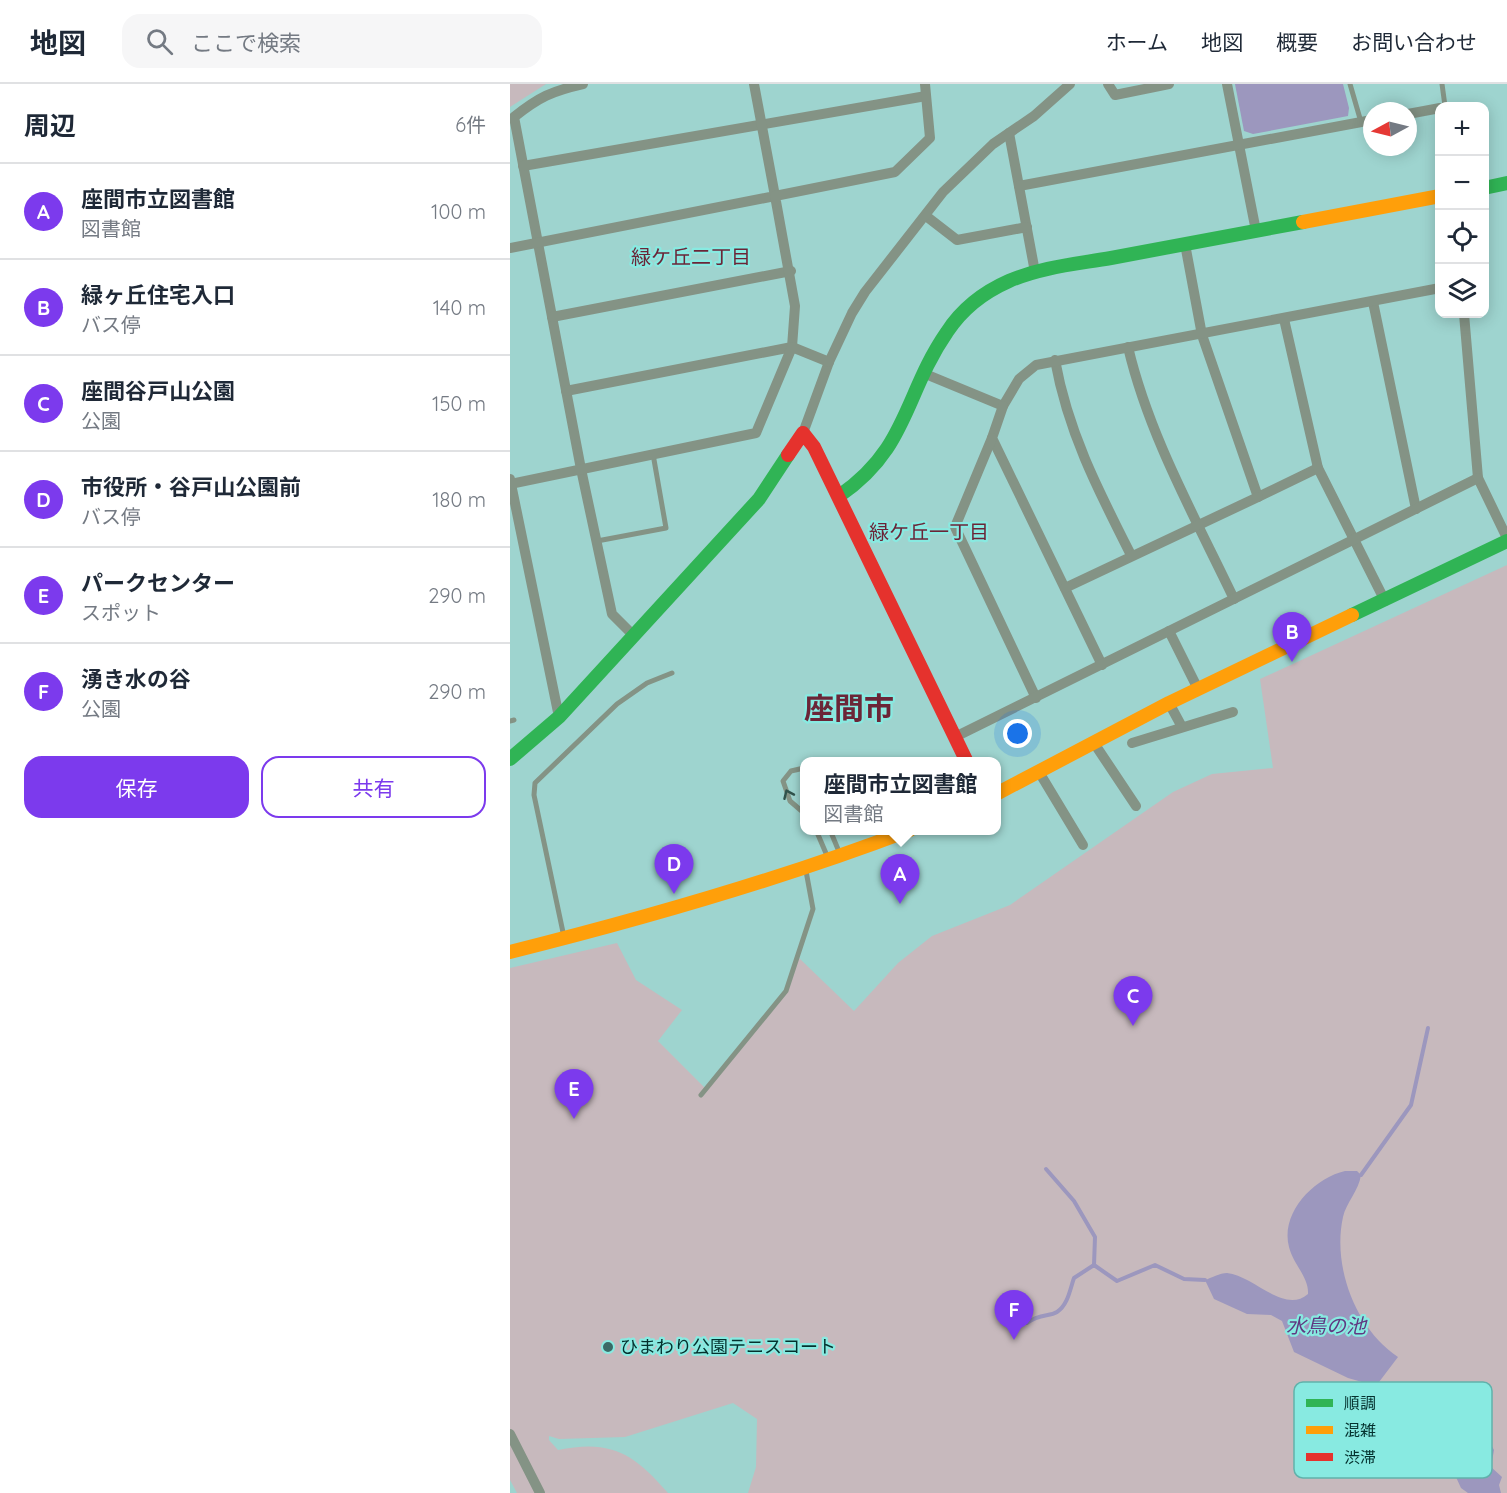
<!DOCTYPE html>
<html lang="ja">
<head>
<meta charset="utf-8">
<style>
  :root { --surface:#fff; --page:#f6f6f7; --text:#1f2937; --muted:#747a83; --line:#e0e1e3; --accent:#7c3aed }
  body { margin:0; font-family:Quicksand,"Noto Sans JP",sans-serif; background:var(--page); color:var(--text) }
  .controls { position:absolute; right:18px; top:18px; display:grid; overflow:hidden; border-radius:12px; box-shadow:0 3px 15px #0003 }
  .controls button { width:54px; height:54px; display:grid; place-items:center; padding:0; border:0; border-bottom:2px solid var(--line); background:var(--surface); color:var(--text); font:30px sans-serif }
  .compass { position:absolute; left:853px; top:18px; width:54px; height:54px; border-radius:50%; background:var(--surface); box-shadow:0 3px 15px #0003; rotate:263deg }
  .you { position:absolute; left:508px; top:650px; width:21px; height:21px; margin:-15px; border:4px solid #fff; border-radius:50%; background:#1a73e8; box-shadow:0 0 0 9px #1a73e833 }
  .badge { display:grid; place-items:center; width:39px; height:39px; border-radius:50%; background:var(--accent); color:#fff; font-size:20px; font-weight:700 }
  .pin { position:absolute; translate:-50% -50px; filter:drop-shadow(0 2px 3px #0008) }
  .pin::after { content:''; position:absolute; top:32px; width:21px; height:18px; background:inherit; clip-path:polygon(0 0,100% 0,50% 100%) }
  .popup { position:absolute; left:290px; top:673px; width:201px; height:78px; box-sizing:border-box; display:grid; place-content:center; border-radius:12px; background:var(--surface); filter:drop-shadow(0 2px 4px #0005); font-size:20px; white-space:nowrap; color:var(--muted) }
  .popup b { font-size:22px; color:var(--text) }
  .popup::after { content:''; position:absolute; left:50%; top:100%; margin-left:-12px; border:12px solid transparent; border-top-color:var(--surface) }
  .list { margin:0; padding:0; list-style:none }
  h2 { display:flex; justify-content:space-between; align-items:center; height:78px; margin:0; padding:0 24px; font-size:26px }
  h2 small { font-size:20px; font-weight:400; color:var(--muted) }
  .list li { display:grid; grid-template-columns:39px 1fr auto; gap:18px; align-items:center; box-sizing:border-box; height:96px; padding:0 24px; border-top:2px solid var(--line) }
  .list b { display:block; font-size:22px; white-space:nowrap }
  .list p { margin:0; font-size:20px; white-space:nowrap; color:var(--muted) }
  .list em { font-size:20px; font-style:normal; color:var(--muted) }
  .actions { display:flex; gap:12px; padding:18px 24px }
  .actions a { flex:1; padding:14px 0; border:2px solid var(--accent); border-radius:18px; text-align:center; font-size:21px; color:var(--accent) }
  .actions .main { background:var(--accent); color:#fff }
  .icon { flex:none; width:33px; height:33px; fill:none; stroke:currentColor; stroke-width:2; stroke-linecap:round; stroke-linejoin:round }
  .map { position:relative; flex:none; width:997px; height:1409px; overflow:hidden }
  header { display:flex; align-items:center; gap:36px; box-sizing:border-box; height:84px; padding:0 30px; background:var(--surface); border-bottom:2px solid var(--line) }
  header strong { font-size:28px }
  nav { display:flex; gap:33px; margin-inline-start:auto; font-size:21px }
  .search { width:420px; height:54px; background:var(--page); display:flex; align-items:center; gap:15px; box-sizing:border-box; padding:0 21px; border-radius:18px; color:var(--muted); font-size:22px }
  main { display:flex }
  aside { flex:1; background:var(--surface) }
  .map>svg:first-child { display:block }
</style>
</head>
<body>
<header>
<strong>地図</strong>
<div class="search"><svg class="icon" aria-label="search" viewBox="0 0 24 24"><circle cx="10" cy="10" r="6"/><path d="M15 15l6 6"/></svg>ここで検索</div>
<nav><a>ホーム</a><a>地図</a><a>概要</a><a>お問い合わせ</a></nav>
</header>
<main>
<aside>
<h2>周辺<small>6件</small></h2>
<ul class="list">
<li><span class="badge">A</span><div><b>座間市立図書館</b><p>図書館</p></div><em>100 m</em></li>
<li><span class="badge">B</span><div><b>緑ヶ丘住宅入口</b><p>バス停</p></div><em>140 m</em></li>
<li><span class="badge">C</span><div><b>座間谷戸山公園</b><p>公園</p></div><em>150 m</em></li>
<li><span class="badge">D</span><div><b>市役所・谷戸山公園前</b><p>バス停</p></div><em>180 m</em></li>
<li><span class="badge">E</span><div><b>パークセンター</b><p>スポット</p></div><em>290 m</em></li>
<li><span class="badge">F</span><div><b>湧き水の谷</b><p>公園</p></div><em>290 m</em></li>
</ul>
<div class="actions"><a class="main">保存</a><a>共有</a></div>
</aside>
<div class="map">
<svg width="997" height="1409" viewBox="0 0 997 1409">
  <rect width="100%" height="100%" fill="#9ed4cf"/>
  <!-- green -->
  <g fill="#c7b9bd">
    <path d="M0,0h36l-36,23z"/>
    <path d="M997,481v928h-759l8,-26 1,-48 -24,-16 -108,34 -66,2 -10,-3v4l9,10c52,-11 76,3 110,43h-151l-7,-13v-512l107,-25 19,37 46,30 -24,31 49,49 81,-99 11,-33 55,53 44,-48 34,-27 78,-31 163,-113 39,-18 61,-6 -13,-89z"/>
  </g>
  <!-- water -->
  <g fill="#9c97be">
    <path d="M725,0h108l6,24 -1,8 -95,18 -9,-3z"/>
    <path d="M835,1087h12l4,4c-2,15 -15,28 -18,42 -11,50 13,112 55,140l-22,29 -28,-8 -54,-26 -12,-31 -11,-6 -24,-1 -33,-15 -9,-19c6,-2 15,-7 22,-7 26,2 57,42 81,21 1,-17 -15,-30 -19,-47 -9,-34 25,-69 56,-76z"/>
    <path d="M921,1305h3l25,19 6,11 22,18 7,13 -3,17 11,10 -3,8 2,8h-33l-7,-5 -11,-24 1,-11 10,-14 -15,-20 -5,6 -10,3 -7,-9 1,-8 7,-5 -5,-10z"/>
  </g>
  <g fill="none" stroke-linecap="round" stroke-linejoin="round">
    <!-- stream -->
    <g stroke="#9c97be" stroke-width="4">
      <path d="M536,1085l28,32 21,36 -1,28"/>
      <path d="M851,1091l50,-70 17,-77"/>
      <path d="M517,1239c13,-10 22,-6 30,-11 11,-7 13,-23 17,-34l20,-13 23,16 38,-16 29,14 21,1"/>
    </g>
    <!-- lane -->
    <g stroke="#849385" stroke-width="5">
      <path d="M840,0l11,38"/>
      <path d="M932,0l3,22"/>
      <path d="M87,457l69,-13 -13,-74"/>
      <path d="M0,637l4,-1"/>
      <path d="M294,684l-13,3 -8,10 7,20 14,12"/>
      <path d="M306,746l12,28"/>
      <path d="M320,746l10,24"/>
      <path d="M54,853l-30,-142 1,-12 82,-79 30,-21 25,-10"/>
      <path d="M191,1011l85,-104 27,-82 -7,-38"/>
    </g>
    <!-- street -->
    <g stroke="#849385" stroke-width="10">
      <path d="M73,0c-31,7 -44,13 -69,33l67,352 31,145 22,22"/>
      <path d="M598,0l7,11 54,-11"/>
      <path d="M717,0l29,147"/>
      <path d="M898,30l32,-6"/>
      <path d="M499,49l26,139"/>
      <path d="M13,82l403,-70"/>
      <path d="M509,102l353,-66"/>
      <path d="M416,132l31,24 70,-13"/>
      <path d="M675,160l17,91 56,162 60,-29"/>
      <path d="M0,164l265,-52 -21,-112"/>
      <path d="M863,218l43,207"/>
      <path d="M954,230l14,164 29,60"/>
      <path d="M42,233l239,-46"/>
      <path d="M774,235l34,149 67,133"/>
      <path d="M618,263c21,89 67,170 106,252"/>
      <path d="M545,276c13,72 43,130 76,195"/>
      <path d="M413,289l80,33 16,-27 17,-14 404,-77"/>
      <path d="M56,307l226,-44 3,-41 -20,-110 120,-24 35,-34 -5,-54"/>
      <path d="M493,322l-11,32 110,227"/>
      <path d="M293,349l26,-71 23,-49 13,-21 78,-100 50,-48 41,-28 36,-32"/>
      <path d="M482,354l-37,89 81,171"/>
      <path d="M0,395l49,238"/>
      <path d="M0,400l246,-51 36,-86 37,15"/>
      <path d="M555,504l193,-91"/>
      <path d="M659,547l29,58"/>
      <path d="M659,619l13,24"/>
      <path d="M445,653l523,-259"/>
      <path d="M584,659l42,63"/>
      <path d="M622,659l101,-31"/>
      <path d="M529,688l44,73"/>
      <path d="M0,1350l30,59"/>
    </g>
    <!-- fast -->
    <g stroke="#30b455" stroke-width="14">
      <path d="M974,104l23,-5"/>
      <path d="M329,412c70,-48 65,-102 108,-164 15,-23 37,-40 62,-51 32,-14 68,-17 102,-23 64,-12 128,-24 192,-36"/>
      <path d="M842,531l155,-74"/>
      <path d="M0,675l49,-42 200,-218 29,-44"/>
    </g>
    <!-- slow -->
    <g stroke="#ff9f0a" stroke-width="14">
      <path d="M793,138l137,-26"/>
      <path d="M486,710l173,-91 183,-88"/>
      <path d="M0,868c136,-34 269,-72 400,-122"/>
    </g>
    <!-- jam -->
    <path stroke="#e5322d" stroke-width="14" d="M278,371l15,-22 11,14 153,315"/>
  </g>
  <!-- one-way arrows -->
  <defs><path id="oneway-chevron" d="M-2-3.5L2.5 0L-2 3.5" fill="none" stroke-width="1.6" stroke-linecap="round" stroke-linejoin="round" transform="scale(1.5)"/></defs>
  <use stroke="#31534c" href="#oneway-chevron" transform="translate(278 710) rotate(-114)"/>
  <!-- markers -->
  <circle fill="#3a6a66" stroke="#88eae1" stroke-width="2" cx="98" cy="1263" r="6"/>
  <g text-anchor="middle" stroke-width="4.5" stroke-linejoin="round" paint-order="stroke">
    <!-- poi labels -->
    <g font-size="18" fill="#04312e" stroke="#88eae1" text-anchor="start">
      <text x="110" y="1269">ひまわり公園テニスコート</text>
    </g>
    <!-- neighbourhood labels -->
    <g font-size="20" fill="#6b2537" stroke="#88eae1">
      <text x="181" y="180">緑ケ丘二丁目</text>
      <text x="419" y="455">緑ケ丘一丁目</text>
    </g>
    <!-- water labels -->
    <g font-size="20" font-style="italic" fill="#603881" stroke="#88eae1">
      <text x="816" y="1249">水鳥の池</text>
    </g>
    <!-- town labels -->
    <g font-size="30" font-weight="bold" fill="#6b2537" stroke="#88eae1">
      <text x="339" y="635">座間市</text>
    </g>
  </g>
  <!-- legend -->
  <rect x="784" y="1298" width="198" height="96" rx="9" fill="#88eae1" stroke="#60b2ab" stroke-width="1.5"/>
  <rect x="796" y="1315" width="27" height="8" fill="#30b455"/>
  <rect x="796" y="1342" width="27" height="8" fill="#ff9f0a"/>
  <rect x="796" y="1369" width="27" height="8" fill="#e5322d"/>
  <g font-size="16" fill="#04312e">
    <text x="834" y="1325">順調</text>
    <text x="834" y="1352">混雑</text>
    <text x="834" y="1379">渋滞</text>
  </g>
</svg>
<div class="controls">
<button>+</button>
<button>−</button>
<button><svg class="icon" aria-label="locate" viewBox="0 0 24 24"><circle cx="12" cy="12" r="6"/><path d="M12 2v4M12 18v4M2 12h4M18 12h4"/></svg></button>
<button><svg class="icon" aria-label="layers" viewBox="0 0 24 24"><path d="M12 4l9 5-9 5-9-5zM3 14l9 5 9-5"/></svg></button>
</div>
<svg class="compass" viewBox="-18 -18 36 36"><path d="M0-13l5 13h-10z" fill="#e53935"/><path d="M0 13l5-13h-10z" fill="#747a83"/></svg>
<div class="you"></div>
<div class="pin badge" style="left:390px;top:820px">A</div>
<div class="popup"><b>座間市立図書館</b>図書館</div>
<div class="pin badge" style="left:782px;top:578px">B</div>
<div class="pin badge" style="left:623px;top:942px">C</div>
<div class="pin badge" style="left:164px;top:810px">D</div>
<div class="pin badge" style="left:64px;top:1035px">E</div>
<div class="pin badge" style="left:504px;top:1256px">F</div>
</div>
</main>
</body>
</html>
